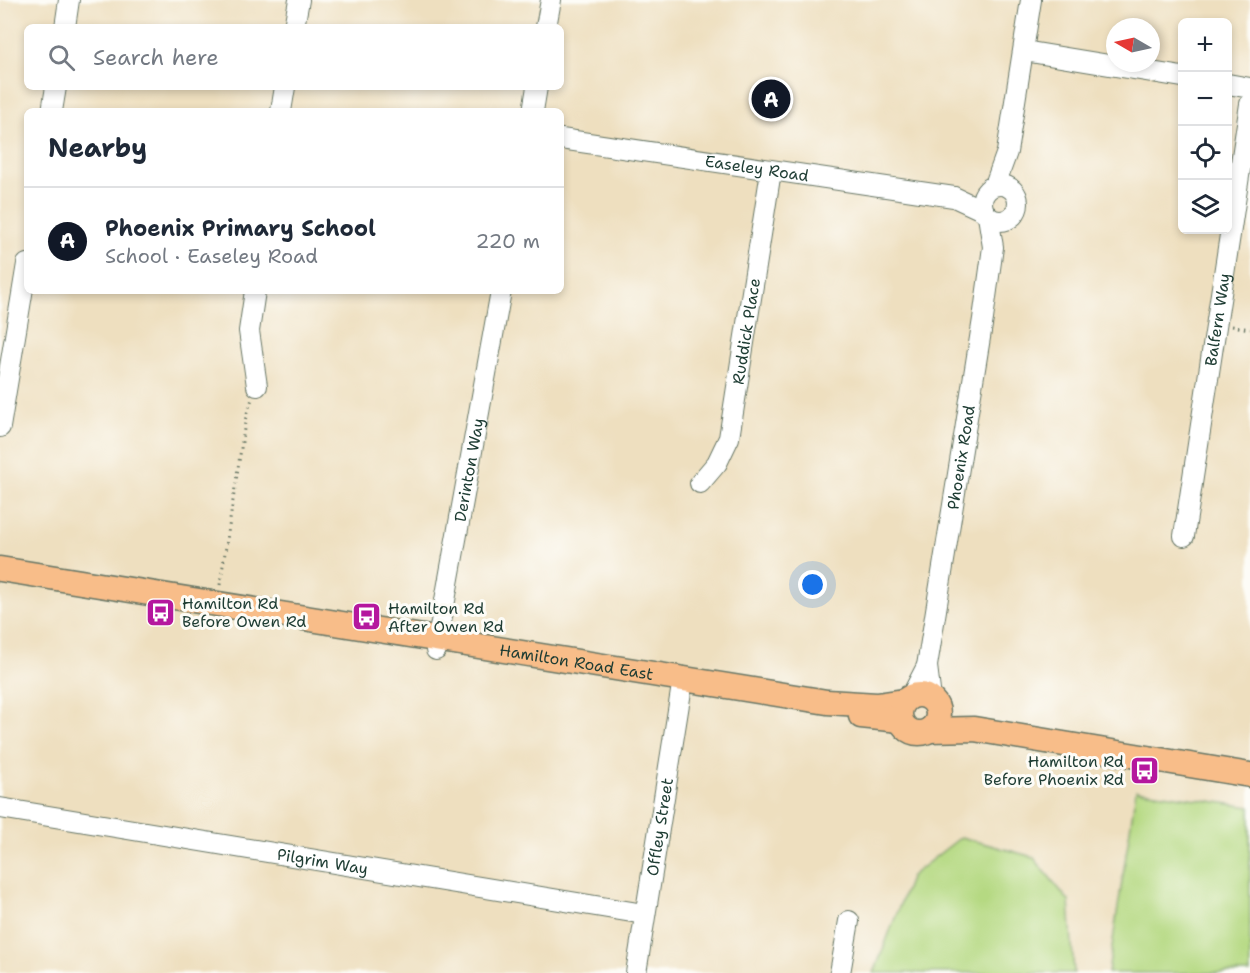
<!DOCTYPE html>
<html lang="en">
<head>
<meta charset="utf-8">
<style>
  :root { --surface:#fff; --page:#f6f6f7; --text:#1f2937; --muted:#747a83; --line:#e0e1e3; --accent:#111827 }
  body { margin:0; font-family:"Shantell Sans",sans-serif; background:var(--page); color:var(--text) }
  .controls { position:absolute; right:18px; top:18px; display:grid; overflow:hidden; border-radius:9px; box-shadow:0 3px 9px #0003 }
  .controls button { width:54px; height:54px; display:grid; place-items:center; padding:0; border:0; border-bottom:2px solid var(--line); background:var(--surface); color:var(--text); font:30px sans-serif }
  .compass { position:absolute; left:1106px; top:18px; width:54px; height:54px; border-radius:50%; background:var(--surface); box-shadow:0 3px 9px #0003; rotate:279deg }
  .you { position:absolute; left:813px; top:585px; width:21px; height:21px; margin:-15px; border:4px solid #fff; border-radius:50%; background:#1a73e8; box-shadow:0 0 0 9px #1a73e833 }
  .badge { display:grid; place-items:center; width:39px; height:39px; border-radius:50%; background:var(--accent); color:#fff; font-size:20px; font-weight:700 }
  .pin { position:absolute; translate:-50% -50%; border:3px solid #fff; box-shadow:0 2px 6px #0006 }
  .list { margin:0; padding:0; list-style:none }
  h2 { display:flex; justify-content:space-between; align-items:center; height:78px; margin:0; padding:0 24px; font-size:26px }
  h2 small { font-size:20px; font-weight:400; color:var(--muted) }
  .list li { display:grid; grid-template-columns:39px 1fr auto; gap:18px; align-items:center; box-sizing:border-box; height:108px; padding:0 24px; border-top:2px solid var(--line) }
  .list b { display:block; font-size:22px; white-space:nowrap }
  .list p { margin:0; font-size:20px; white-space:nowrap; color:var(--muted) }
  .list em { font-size:20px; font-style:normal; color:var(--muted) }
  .icon { flex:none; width:33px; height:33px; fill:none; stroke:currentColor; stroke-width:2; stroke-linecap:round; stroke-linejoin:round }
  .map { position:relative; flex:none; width:1250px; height:973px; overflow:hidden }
  .search { position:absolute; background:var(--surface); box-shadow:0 3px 9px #0003; left:24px; top:24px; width:540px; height:66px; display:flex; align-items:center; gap:15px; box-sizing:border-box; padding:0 21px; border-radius:9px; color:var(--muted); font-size:22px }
  .panel { position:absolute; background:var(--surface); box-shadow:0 3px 9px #0003; left:24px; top:108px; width:540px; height:186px; border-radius:9px }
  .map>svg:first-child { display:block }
</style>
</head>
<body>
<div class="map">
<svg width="1250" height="973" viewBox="0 0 1250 973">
  <rect width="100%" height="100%" fill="#fdfcf7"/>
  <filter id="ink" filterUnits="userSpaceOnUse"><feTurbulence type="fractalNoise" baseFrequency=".0167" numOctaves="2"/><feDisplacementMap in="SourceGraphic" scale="12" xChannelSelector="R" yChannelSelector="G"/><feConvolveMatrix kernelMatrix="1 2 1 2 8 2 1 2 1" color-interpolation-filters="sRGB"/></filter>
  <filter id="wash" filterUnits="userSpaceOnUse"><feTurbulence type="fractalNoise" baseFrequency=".008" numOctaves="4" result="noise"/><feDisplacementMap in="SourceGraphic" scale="24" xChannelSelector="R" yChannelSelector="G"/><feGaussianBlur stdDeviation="1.35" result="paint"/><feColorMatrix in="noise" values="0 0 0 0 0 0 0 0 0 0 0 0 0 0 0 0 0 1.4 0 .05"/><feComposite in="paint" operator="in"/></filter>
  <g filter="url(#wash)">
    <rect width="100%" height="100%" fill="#eedfbf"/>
    <!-- park -->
    <g fill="#b5d982" stroke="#6a8b5b" stroke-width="1.5">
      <path d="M1136,790l114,17v166h-142z"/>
      <path d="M961,837l72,20 36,44 5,72h-200l37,-97z"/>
    </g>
  </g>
  <g filter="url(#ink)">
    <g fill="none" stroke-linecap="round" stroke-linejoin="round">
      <defs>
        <g id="minor">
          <path d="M65,27l4,-27"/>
          <path d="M294,27l5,-27"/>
          <path d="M546,27l5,-27"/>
          <path d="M1024,51l158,26"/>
          <path d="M1228,84l22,4"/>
          <path d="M52,111l4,-24"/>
          <path d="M281,111l4,-24"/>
          <path d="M533,111l4,-24"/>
          <path id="s1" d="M561,139l393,58 30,14"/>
          <circle cx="1000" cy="203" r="18"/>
          <path d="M995,185l12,-33 24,-152"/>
          <path d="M255,291l-6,40 8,55"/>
          <path d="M0,427l27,-163"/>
          <path id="s2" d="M700,483l17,-20 12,-25 42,-267"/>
          <path id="s3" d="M1184,536l66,-432"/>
          <path id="s4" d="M436,650l65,-359"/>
          <path d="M927,666l4,33"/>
          <path id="s5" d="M912,695l15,-29 56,-347 10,-72 -5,-31"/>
          <path id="s6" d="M0,808l644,106"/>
          <path id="s7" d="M636,973l47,-294"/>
          <path d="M840,973l9,-52"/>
        </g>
        <g id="major">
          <path id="s8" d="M0,569l827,133 50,3 27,-4"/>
          <circle cx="919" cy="714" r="19"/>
          <path d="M861,716l39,4"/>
          <path d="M929,730l45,-1 276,46"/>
        </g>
      </defs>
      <!-- minor casing -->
      <use href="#minor" stroke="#677665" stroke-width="22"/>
      <!-- major casing -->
      <use href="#major" stroke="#677665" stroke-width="27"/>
      <!-- path -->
      <g stroke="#677665" stroke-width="3" stroke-dasharray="1.5 4.5" stroke-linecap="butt">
        <path d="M1232,326l18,3"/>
        <path d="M220,585l26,-169 6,-17"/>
      </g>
      <!-- minor -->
      <use href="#minor" stroke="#fff" stroke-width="20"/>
      <!-- major -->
      <use href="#major" stroke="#f8bd89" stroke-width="24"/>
    </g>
  </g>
  <!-- icons -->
  <defs>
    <symbol id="bus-square" viewBox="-11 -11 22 22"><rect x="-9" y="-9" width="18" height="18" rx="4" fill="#b5179e" stroke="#fdfcf7"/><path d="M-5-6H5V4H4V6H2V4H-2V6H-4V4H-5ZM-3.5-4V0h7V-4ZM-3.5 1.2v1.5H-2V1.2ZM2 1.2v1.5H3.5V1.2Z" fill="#fff"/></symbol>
  </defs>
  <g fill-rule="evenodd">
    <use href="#bus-square" x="144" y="596" width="33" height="33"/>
    <use href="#bus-square" x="350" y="600" width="33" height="33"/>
    <use href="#bus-square" x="1128" y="754" width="33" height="33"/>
  </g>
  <g text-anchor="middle" stroke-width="6" stroke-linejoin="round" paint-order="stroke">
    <!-- street labels -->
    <g font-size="16" fill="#1f3d34" stroke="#fdfcf7">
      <text dy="6" stroke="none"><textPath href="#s1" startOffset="198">Easeley Road</textPath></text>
      <text dy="6" stroke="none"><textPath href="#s3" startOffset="219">Balfern Way</textPath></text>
      <text dy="6" stroke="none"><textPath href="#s2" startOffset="162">Ruddick Place</textPath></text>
      <text dy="6" stroke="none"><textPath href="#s5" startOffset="244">Phoenix Road</textPath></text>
      <text dy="6" stroke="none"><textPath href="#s4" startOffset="183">Derinton Way</textPath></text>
      <text dy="6" stroke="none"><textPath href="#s8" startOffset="584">Hamilton Road East</textPath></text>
      <text dy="6" stroke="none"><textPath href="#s7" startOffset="148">Offley Street</textPath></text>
      <text dy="6" stroke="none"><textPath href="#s6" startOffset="327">Pilgrim Way</textPath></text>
    </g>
    <!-- poi labels -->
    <g font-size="16" fill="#1f3d34" stroke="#fdfcf7" text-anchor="start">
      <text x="182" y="609">Hamilton Rd<tspan x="182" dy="18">Before Owen Rd</tspan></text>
      <text x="388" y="614">Hamilton Rd<tspan x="388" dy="18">After Owen Rd</tspan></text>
      <text x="1124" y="767" text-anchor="end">Hamilton Rd<tspan x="1124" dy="18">Before Phoenix Rd</tspan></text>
    </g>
  </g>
</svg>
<div class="controls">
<button>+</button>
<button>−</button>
<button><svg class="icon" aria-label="locate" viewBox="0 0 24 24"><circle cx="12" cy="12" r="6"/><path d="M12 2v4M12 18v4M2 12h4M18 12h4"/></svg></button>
<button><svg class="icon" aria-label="layers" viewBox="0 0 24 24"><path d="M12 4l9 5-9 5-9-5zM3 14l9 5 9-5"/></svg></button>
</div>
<svg class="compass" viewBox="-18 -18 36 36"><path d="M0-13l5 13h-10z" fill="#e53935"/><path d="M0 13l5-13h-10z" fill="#747a83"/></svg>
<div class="you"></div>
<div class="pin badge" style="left:771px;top:99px">A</div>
<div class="search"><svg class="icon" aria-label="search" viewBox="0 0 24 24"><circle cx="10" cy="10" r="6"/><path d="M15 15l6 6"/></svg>Search here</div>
<section class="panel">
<h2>Nearby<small></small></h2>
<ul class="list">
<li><span class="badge">A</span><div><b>Phoenix Primary School</b><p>School · Easeley Road</p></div><em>220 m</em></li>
</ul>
</section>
</div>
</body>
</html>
